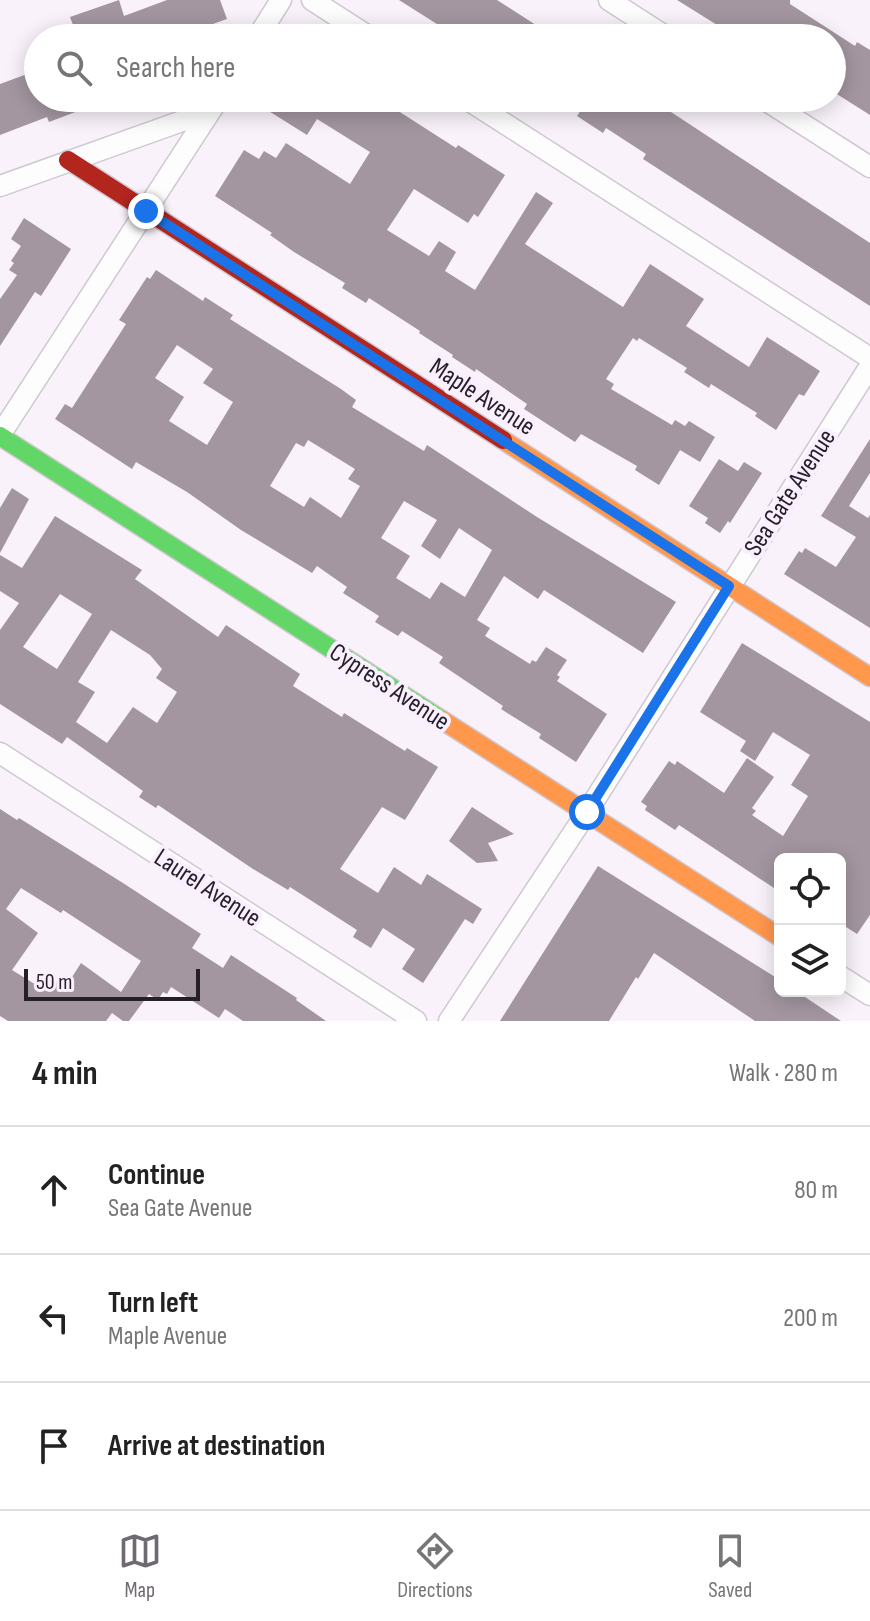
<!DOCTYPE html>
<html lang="en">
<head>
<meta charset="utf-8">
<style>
  :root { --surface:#fff; --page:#f2f2f2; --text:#222; --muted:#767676; --line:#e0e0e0; --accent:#6f6971 }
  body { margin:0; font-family:"Sofia Sans Condensed",sans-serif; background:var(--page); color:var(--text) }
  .controls { position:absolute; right:24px; bottom:24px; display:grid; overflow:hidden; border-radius:12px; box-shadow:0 4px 20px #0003 }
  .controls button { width:72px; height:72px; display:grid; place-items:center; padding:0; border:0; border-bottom:2px solid var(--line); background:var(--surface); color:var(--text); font:40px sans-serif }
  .scale { position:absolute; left:24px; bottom:20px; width:176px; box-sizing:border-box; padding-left:8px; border:4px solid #251f27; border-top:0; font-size:22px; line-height:28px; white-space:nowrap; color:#251f27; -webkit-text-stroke:6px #faeffe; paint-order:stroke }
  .stop { position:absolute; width:24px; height:24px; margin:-18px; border:6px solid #1a73e8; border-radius:50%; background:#fff }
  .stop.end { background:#1a73e8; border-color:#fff; box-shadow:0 2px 8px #0008 }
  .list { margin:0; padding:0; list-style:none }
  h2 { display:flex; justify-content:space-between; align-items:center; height:104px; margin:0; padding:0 32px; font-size:34px }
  h2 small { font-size:26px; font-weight:400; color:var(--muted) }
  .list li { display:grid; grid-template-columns:52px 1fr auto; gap:24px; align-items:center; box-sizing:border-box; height:128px; padding:0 32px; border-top:2px solid var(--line) }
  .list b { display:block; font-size:30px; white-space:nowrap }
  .list p { margin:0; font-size:26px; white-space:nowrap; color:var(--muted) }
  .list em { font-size:26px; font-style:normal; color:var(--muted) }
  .icon { flex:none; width:44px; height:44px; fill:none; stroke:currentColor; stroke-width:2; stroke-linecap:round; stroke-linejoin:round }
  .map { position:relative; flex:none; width:870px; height:1021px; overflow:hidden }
  .search { position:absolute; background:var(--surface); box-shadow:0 4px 20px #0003; left:24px; right:24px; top:24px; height:88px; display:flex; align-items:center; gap:20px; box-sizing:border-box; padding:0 28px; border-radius:44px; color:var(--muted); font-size:30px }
  .sheet { height:488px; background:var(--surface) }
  nav { display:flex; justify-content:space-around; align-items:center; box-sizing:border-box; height:112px; border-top:2px solid var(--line); background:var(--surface); font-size:22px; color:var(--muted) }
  nav a { display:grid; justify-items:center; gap:4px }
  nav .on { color:var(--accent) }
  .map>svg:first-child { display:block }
</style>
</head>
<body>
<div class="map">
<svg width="870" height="1021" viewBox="0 0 870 1021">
  <rect width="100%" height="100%" fill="#f9f2fa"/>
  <!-- building -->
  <g fill="#a396a0" fill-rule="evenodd">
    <path d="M119,0l5,16 43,-16h53l7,19 -54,19h-95l-8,-21z"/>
    <path d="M399,0h98l59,38h-97z"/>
    <path d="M677,0h113v4l65,42 2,-4 13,8v65l-38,-24v-53h-94z"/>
    <path d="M38,70v28l69,2 -58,22 -2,-5 -47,18v-51z"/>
    <path d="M248,98h130l78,50 2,-3 47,30 -27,42 -4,-3 -6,9 -54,-34 -27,41 42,26 10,-15 17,11 -11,19 30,19 61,-98 17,11 -28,41 98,63 27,-43 54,35 -18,27 63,41 18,-30 53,34 -16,25 -5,-2 -23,36 -21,-14 2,-3 -46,-29 -2,4 -25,-16 3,-4 -48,-30 -2,3 -4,-3 -27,41 8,5 -3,5 61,36 3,-5 10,6 4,-5 26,16 -15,25 -20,-12 -21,35 -24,-15 2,-4 -56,-32 -6,8 -51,-33 3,-5 -51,-35 -1,3 -23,-15 1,-2 -34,-22 1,-2 -51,-33 -3,5 -24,-15 3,-5 -51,-31 -24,-17 2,-2 -57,-37 29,-46 15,9 5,-8 12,7 10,-15 64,41 20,-32 -53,-33 -10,16z"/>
    <path d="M561,98h110l-6,10 205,135v63l-227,-147 3,-5 -40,-26 -3,5 -26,-17 4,-6z"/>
    <path d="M24,218l47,31 -30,47 -6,-4 -35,54v-47l17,-24 -8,-5 5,-7 -3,-2 10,-15 -10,-7z"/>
    <path d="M156,270l47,31 2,-4 28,18 -3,4 111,70 15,11 -4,7 72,44 3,-6 110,72 139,85 -33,51 -99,-63 -6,9 -34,-23 -27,44 13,8 -5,8 45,28 2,-4 4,2 10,-15 21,13 -10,15 3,2 -3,4 50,33 -31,48 -37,-24 2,-4 -40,-25 2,-3 -64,-43 4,-6 -41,-26 -4,5 -23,-14 4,-6 -36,-23 4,-6 -30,-21 -5,7 -71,-43 -54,-38 -51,-30 -4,7 -77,-50 10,-15 7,4 54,-84 -7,-4 28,-43 3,2zM177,345l36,24 -10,14 30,19 -26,43 -38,-24 15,-24 -29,-19zM308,440l47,29 -7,10 12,7 -19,32 -31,-21 -6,10 -34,-21 26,-43 8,4zM404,501l33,19 -16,26 19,13 19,-31 33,22 -27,47 -24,-15 -11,17 -34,-21 14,-22 -29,-18z"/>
    <path d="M870,439v34l-21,33 19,12 2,-3v113l-86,-54 15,-23 3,2 3,-5 31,19 20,-30 -35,-21z"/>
    <path d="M719,459l19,12 6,-9 18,11 -32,50 -2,-2 -8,12 -15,-10 3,-5 -19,-12z"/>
    <path d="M12,488l17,11 -29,54v-45z"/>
    <path d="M55,516l87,54 -7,9 83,58 8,-12 74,49 -7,12 49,31 2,-4 61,38 2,-3 31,19 -33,53 -23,-13 -42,62 38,24 16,-26 27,18 6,-11 55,35 -9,15 -8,-5 -42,64 -21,-14 13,-20 -32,-21 -12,20 -18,-11 4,-7 -67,-43 -2,3 -35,-21 -95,-64 -2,3 -17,-11 4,-6 -76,-54 -5,7 -62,-40v-74l19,-27 -19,-12v-36l22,13zM60,594l32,20 -35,55 -34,-22zM111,630l39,25 12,14 -6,9 21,14 -20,31 -24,-16 -26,36 -31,-21 19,-30 -17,-10z"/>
    <path d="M742,643l128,79v193l-13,19 -17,-11v-64h-60v33l-101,-67 -4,5 -30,-20 2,-4 -6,-4 28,-41 6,4 2,-4 47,32 23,-35 27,19 -22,31 4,3 -4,4 31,21 25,-40 -17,-11 19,-30 -37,-23 -18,29 -15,-10 6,-10 -46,-29z"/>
    <path d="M472,807l42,27 -26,9 10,18 -21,2 -28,-22z"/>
    <path d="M0,809l17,11 2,-2 104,65 78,51 -9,14 31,20 8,-13 66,43 -1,2 30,21h-83l-18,-12 -6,9 -48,-31 -4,7 -4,-2 -5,8 -9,-6 -20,27h-6l-11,-8 -6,8h-98l-8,-5zM21,888l40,25 2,-3 78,51 -20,31 -40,-29 -16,25 -12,-8 -7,11 -34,-21 26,-37 -32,-24z"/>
    <path d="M598,866l182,114v11h16l45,30h-86l-101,-68 -16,26 -2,-2 -27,44h-109z"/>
  </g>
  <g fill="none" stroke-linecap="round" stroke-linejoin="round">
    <defs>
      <g id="street">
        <path d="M312,0l59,38"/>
        <path d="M609,0l59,38"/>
        <path d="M257,38l24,-38"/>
        <path d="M465,98l405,260"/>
        <path d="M762,98l108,69"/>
        <path d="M0,186l210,-75"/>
        <path d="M0,435l219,-337"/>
        <path d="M0,753l416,268"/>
        <path d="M840,976l30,19"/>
        <path d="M449,1021l138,-209 283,-446"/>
      </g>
      <path id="fast" d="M0,436l442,284"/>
      <g id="slow">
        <path d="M503,440l367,237"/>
        <path d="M442,720l338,217"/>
      </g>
      <path id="jam" d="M68,160l435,280"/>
    </defs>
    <!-- street casing -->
    <use href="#street" stroke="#cfc8d1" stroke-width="23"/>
    <!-- fast casing -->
    <use href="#fast" stroke="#cfc8d1" stroke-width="21"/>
    <!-- slow casing -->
    <use href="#slow" stroke="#cfc8d1" stroke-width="21"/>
    <!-- jam casing -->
    <use href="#jam" stroke="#cfc8d1" stroke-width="21"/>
    <!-- street -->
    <use href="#street" stroke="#fefdfe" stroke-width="20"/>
    <!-- fast -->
    <use href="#fast" stroke="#63d668" stroke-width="18"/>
    <!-- slow -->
    <use href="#slow" stroke="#ff974d" stroke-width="18"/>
    <!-- jam -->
    <use href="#jam" stroke="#b3261e" stroke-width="18"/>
  </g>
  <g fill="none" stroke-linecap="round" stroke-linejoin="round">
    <!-- route -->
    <path stroke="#1a73e8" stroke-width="10" d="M146,211l583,375 -142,226"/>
  </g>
  <g text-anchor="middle" stroke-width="8" stroke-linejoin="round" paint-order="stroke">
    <!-- street labels -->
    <g font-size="26" fill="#251f27" stroke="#faeffe">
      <text transform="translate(483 396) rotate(33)" y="9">Maple Avenue</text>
      <text transform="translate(789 492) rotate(-57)" y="9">Sea Gate Avenue</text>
      <text transform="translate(390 686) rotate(33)" y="9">Cypress Avenue</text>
      <text transform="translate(208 887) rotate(33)" y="9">Laurel Avenue</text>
    </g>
  </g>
</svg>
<div class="controls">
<button><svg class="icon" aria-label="locate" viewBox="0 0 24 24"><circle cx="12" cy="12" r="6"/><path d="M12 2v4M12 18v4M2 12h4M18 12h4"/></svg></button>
<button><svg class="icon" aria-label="layers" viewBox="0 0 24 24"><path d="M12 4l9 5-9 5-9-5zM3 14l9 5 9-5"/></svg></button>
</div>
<div class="scale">50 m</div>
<div class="stop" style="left:587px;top:812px"></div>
<div class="stop end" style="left:146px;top:211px"></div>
<div class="search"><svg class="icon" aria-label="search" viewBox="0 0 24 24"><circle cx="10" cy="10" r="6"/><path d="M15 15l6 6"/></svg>Search here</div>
</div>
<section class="sheet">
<h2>4 min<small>Walk · 280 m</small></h2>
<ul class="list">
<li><svg class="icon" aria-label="ahead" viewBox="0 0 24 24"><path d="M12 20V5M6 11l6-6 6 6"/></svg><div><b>Continue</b><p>Sea Gate Avenue</p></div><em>80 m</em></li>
<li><svg class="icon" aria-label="left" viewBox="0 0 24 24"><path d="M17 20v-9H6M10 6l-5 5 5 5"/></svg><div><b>Turn left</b><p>Maple Avenue</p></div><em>200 m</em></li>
<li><svg class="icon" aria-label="arrive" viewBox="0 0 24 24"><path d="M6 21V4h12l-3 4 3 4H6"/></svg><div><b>Arrive at destination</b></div></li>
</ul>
</section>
<nav>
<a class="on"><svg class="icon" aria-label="map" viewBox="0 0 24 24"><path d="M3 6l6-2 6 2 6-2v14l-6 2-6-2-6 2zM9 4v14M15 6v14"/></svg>Map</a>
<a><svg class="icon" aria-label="directions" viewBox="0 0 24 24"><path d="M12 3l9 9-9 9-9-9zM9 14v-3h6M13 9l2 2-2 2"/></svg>Directions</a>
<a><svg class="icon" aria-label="saved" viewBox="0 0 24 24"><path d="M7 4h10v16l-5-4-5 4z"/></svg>Saved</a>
</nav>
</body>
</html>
